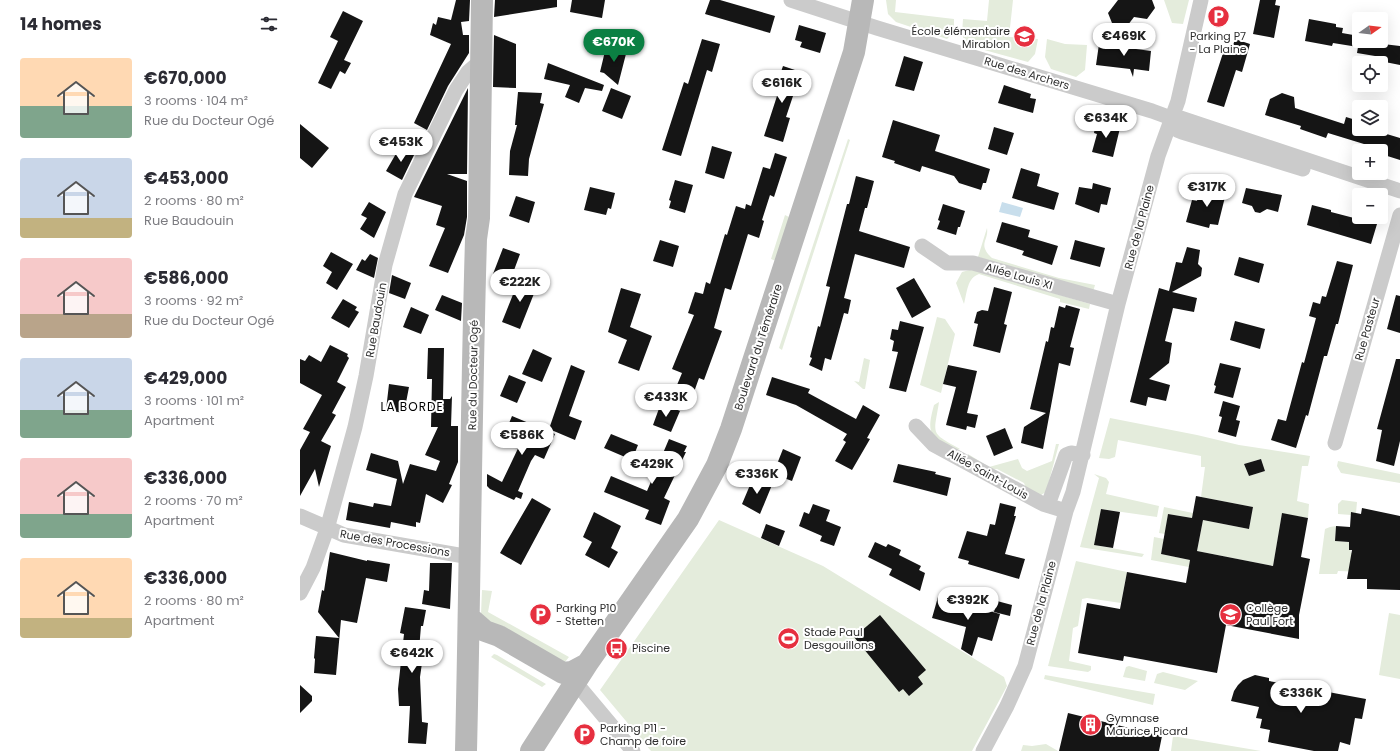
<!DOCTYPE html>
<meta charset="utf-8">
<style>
body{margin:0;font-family:Poppins,sans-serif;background:#f7f7f7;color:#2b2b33;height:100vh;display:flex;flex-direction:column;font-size:15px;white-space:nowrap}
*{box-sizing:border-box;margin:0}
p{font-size:13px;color:#7c7c81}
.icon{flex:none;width:22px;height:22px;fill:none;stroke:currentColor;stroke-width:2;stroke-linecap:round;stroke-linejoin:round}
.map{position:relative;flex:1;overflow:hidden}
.sheet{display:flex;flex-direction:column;background:#fff;width:300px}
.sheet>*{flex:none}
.needle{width:26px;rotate:76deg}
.tools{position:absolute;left:1052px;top:12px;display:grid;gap:8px}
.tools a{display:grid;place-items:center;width:36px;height:36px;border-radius:4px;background:#fff;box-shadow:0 4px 16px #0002;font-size:20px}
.price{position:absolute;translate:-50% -34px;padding:0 9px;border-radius:14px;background:#fff;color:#222;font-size:13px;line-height:26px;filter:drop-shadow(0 1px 2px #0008)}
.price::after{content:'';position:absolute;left:50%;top:24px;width:12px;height:9px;margin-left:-6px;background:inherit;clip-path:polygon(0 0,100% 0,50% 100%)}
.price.current{background:#0b8043;color:#fff}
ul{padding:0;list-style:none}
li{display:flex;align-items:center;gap:12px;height:100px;padding:0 20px}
li span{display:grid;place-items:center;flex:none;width:112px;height:80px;border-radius:4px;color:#555}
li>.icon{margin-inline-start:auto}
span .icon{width:48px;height:48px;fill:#fffc;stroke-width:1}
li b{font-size:17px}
h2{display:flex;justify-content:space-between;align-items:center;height:48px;padding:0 20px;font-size:17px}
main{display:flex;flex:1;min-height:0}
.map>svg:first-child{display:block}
.green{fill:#e4ecdc;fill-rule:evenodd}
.water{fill:#c8deec}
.building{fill:#151515}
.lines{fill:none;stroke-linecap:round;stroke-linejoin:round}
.minor{stroke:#cbcbcb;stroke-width:15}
.secondary{stroke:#b8b8b8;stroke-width:22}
.labels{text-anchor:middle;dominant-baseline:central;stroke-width:4;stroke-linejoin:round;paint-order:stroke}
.poi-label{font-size:11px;fill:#2e2e2e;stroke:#fff;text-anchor:start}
.street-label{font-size:11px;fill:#2e2e2e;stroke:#fff}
.neighbourhood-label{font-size:12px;letter-spacing:1px;fill:#000;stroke:#fff}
</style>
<main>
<section class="sheet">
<h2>14 homes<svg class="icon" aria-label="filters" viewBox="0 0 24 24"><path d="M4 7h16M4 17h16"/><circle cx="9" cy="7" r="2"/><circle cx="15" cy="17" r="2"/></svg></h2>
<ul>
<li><span style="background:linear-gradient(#ffd9b3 60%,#7fa58c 0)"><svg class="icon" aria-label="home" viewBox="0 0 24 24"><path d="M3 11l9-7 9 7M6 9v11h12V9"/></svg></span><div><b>€670,000</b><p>3 rooms · 104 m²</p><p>Rue du Docteur Ogé</p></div></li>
<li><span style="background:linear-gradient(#c9d6e8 75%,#c2b280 0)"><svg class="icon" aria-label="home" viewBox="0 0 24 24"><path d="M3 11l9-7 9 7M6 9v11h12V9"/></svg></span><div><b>€453,000</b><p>2 rooms · 80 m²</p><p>Rue Baudouin</p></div></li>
<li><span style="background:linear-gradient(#f6c9c9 70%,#b9a48a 0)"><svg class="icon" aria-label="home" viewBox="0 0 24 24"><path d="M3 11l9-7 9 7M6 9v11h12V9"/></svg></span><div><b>€586,000</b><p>3 rooms · 92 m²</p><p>Rue du Docteur Ogé</p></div></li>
<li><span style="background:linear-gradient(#c9d6e8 65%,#7fa58c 0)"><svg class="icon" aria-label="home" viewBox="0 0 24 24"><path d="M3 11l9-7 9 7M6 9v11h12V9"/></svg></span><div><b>€429,000</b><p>3 rooms · 101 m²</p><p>Apartment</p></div></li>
<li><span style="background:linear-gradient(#f6c9c9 70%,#7fa58c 0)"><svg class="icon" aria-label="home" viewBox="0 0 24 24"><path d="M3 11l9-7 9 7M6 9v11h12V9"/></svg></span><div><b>€336,000</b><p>2 rooms · 70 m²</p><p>Apartment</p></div></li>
<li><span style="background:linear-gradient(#ffd9b3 75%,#c2b280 0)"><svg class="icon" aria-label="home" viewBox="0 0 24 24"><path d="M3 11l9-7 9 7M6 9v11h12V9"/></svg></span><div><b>€336,000</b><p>2 rooms · 80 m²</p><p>Apartment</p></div></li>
</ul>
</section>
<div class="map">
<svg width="1100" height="751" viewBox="0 0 1100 751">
<rect width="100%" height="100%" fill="#fff"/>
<!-- green -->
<path class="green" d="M586 0H596L595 12 654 19V32L647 39 596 22 588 14Z
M689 0H713L709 37 738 39 735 54 728 62 666 45 662 34 663 19 687 21Z
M864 0H889L883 24 872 23Z
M747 39 765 44 787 45 785 70 776 77 751 69 745 57Z
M548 139 550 140 482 350 479 348Z
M485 215 489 217 476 261 471 259Z
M687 228C689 241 677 244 692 258L759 278 795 285 793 292 678 257Z
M673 269 790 304 789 309 760 302V299L679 274C667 278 667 293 664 304L656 283 662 272Z
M637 317 645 319 655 334 641 393 620 385Z
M564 358 570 360 565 389H563L554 381 559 382Z
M639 402C634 435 629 432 660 449L654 451C630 435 626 435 634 405Z
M810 418 897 435 939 445 1010 456 1008 466H1002L997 501 1009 504 1008 518 982 514 973 566 897 551 903 520 949 529 953 507 901 497 905 467H901V456L818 440 815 457 809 459 799 458ZM961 459 965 471 949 476 944 464Z
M756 444H759L746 492 741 495 727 491 724 483 697 469 690 470 669 459 668 454 689 467 718 459 722 468 727 471 752 461Z
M1038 461 1100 474V483L1041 473 1037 466Z
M794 474 806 478 809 482 806 494 859 506 857 517 801 509 795 545 844 554 842 557 780 547 799 478Z
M1042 500 1057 502 1056 513 1051 512V515L1038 514V504Z
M864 507 893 513 892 518 868 514 865 534 859 533Z
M419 520 523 566 704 677 707 686 672 751H351L300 690Z
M1036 526 1035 541 1049 542 1051 553 1070 556 1067 572 1038 571 1037 574H1019L1025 529 1030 527Z
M854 537 864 539 861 554 890 560 889 567 851 560Z
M776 561 827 572 821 603 787 598 782 599 778 626 773 628 769 661 791 666V670L788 672 748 666Z
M182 590 192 591 188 612 269 657 265 662 187 620 181 614Z
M1089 613 1100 615V679L1079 675Z
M194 654 197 655 246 684 242 687 191 657Z
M829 666 847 671 845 681 823 677 826 667Z
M863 672 898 681 885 690 854 683 857 674Z
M745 675 855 694 853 705 744 679Z
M873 736 961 751H871Z
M746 744 758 751H721L723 745 732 746Z"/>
<!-- water -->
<path class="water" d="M702 202 723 208 720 217 699 212Z"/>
<!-- building -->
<path class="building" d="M156 0H170L169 21 161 22 163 35H169V53L148 86 127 130 114 123 151 44 130 35 133 23 136 25 138 17 151 20Z
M195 0H257V7L194 17Z
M272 0H305L302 18 270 12Z
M410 0H420L475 16 470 33 405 14Z
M818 0H852L855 8 847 19 834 17 818 38 808 13Z
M960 0H976L975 5 980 6 974 38 953 34Z
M43 11 63 21 44 60 51 63 45 74 40 71 31 89 18 83 38 41 30 37Z
M1009 19 1036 24V27L1043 28 1042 33 1059 36V41H1081V39L1084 40 1083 44 1100 46V65L1080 61 1081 57 1057 53 1058 47 1033 43 1032 46 1005 41Z
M499 25 526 33 520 53 500 47 502 42 495 40Z
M194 35 216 44V88L193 87Z
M402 39 420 44 412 72 407 70 381 156 362 150 384 82 388 84Z
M935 39 950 44 942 72 936 70 924 107 907 102 924 50 931 52Z
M819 43 837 45 836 49 851 51 849 71 834 69 833 77 830 69 796 65 799 44 821 47Z
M312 46 327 50 318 85 304 73 300 72 306 47Z
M604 56 623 62 614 91 595 86Z
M248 63 304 85 302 91 285 88 279 103 265 97 270 85 244 79Z
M483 66 501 72 486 117 490 118 483 142 464 136 477 96 473 95Z
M704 85 731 94 730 98 736 99 733 113 698 103Z
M168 88 167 174H147L167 181V217L164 235 148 273 129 266 145 228 136 225 142 206 114 197Z
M311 88 331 96 322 119 302 111Z
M218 92 242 93 240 103 244 104 229 159 228 176 209 175 210 151 217 125H215Z
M982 93 994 97 995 108 1044 124 1046 117 1059 121V129H1070L1100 138V160L1081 154V151H1076L1077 148 1028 133 1026 138 1000 129 1001 126 965 115 970 99Z
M593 120 640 135 635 151 690 169 686 183H683L681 190 659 183 654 176 622 166 620 172 594 163 595 161 582 157Z
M796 121 820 128 813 157 792 152 797 134 794 133Z
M0 124 29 148 12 168 0 158Z
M694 127 714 133 707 155 688 149Z
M101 145 115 153 102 180 86 171Z
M412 146 432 152 424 179 405 173Z
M475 153 487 157 474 197 470 195 462 220 464 221 459 238 448 234 431 290 425 288 414 328 422 331 404 380 399 378 394 392 377 385 382 373 372 369 394 315 388 313 395 292 403 294 406 282 410 284 425 234 427 235 436 206 445 209 446 204 451 206 463 167 470 169Z
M721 168 740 174 737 186 759 193 754 210 712 198Z
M556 176 574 181 567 208H565L559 231 610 247 604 268 555 254 544 298 551 300 548 314 544 313 531 360 525 358 522 371 509 365 512 358 510 357 518 326 520 327 530 287 526 286 547 204H549Z
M375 180 393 185 385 213 369 208 371 201 369 200Z
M793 183 811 188 807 205 801 204 799 213 775 204 779 187 792 189Z
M290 187 315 193 311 209 308 208 306 215 284 210Z
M900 187 926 193 918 225 910 224 909 228 886 222 892 200 897 201Z
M946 188 982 195 978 212 967 209 960 213 955 212 952 206 942 203Z
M216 196 235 202 229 223 209 216Z
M69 202 86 212 74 238 60 229 67 218 61 215Z
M643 204 665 211 660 227H658L656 235 637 229 640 221 638 220Z
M1012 205 1031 210V212L1077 224 1071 244 1007 225Z
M702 222 730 230 728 237 758 246 752 265 722 255 724 251 696 242Z
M360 240 379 246 373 267 353 261Z
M775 240 805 248 800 267 770 259Z
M887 247 900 250 898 264 902 268 901 276 872 292 897 298 894 312 873 308 865 341 872 343 869 363 849 379 870 385 866 401 848 397 846 406 830 402 859 288 869 291 876 262 882 263Z
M203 248 220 254 210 281 193 274Z
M31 252 53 264 37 290 26 283 32 272 23 266Z
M70 254 78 258 74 278 56 270 62 259 65 261Z
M939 257 964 264 959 283 934 275Z
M1037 261 1053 265 1038 324H1036L1027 356H1024L1008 416 1006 415 996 448 971 440 978 419 986 421 1002 362 1004 363 1016 318 1009 316 1013 302 1020 304 1022 296 1026 297Z
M92 275 111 283 105 299 89 293Z
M220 277 235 283 232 290 235 291 220 329 202 322Z
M614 278 631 307 612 318 596 288Z
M694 287 712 292 704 324 707 325 700 353 673 346 678 324 674 323 677 312 682 310 688 311Z
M321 288 341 294 330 327 352 336 339 371 318 363 327 340 308 332Z
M142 295 162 303 161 321 135 310Z
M1096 295 1100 296V333L1087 329Z
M43 299 57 307 55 310 59 312 49 328 31 318Z
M766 305 780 309 770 347 774 348 770 366 759 363 743 449 721 443 724 427 746 413 730 409 746 341 748 342 751 327 754 328 759 306 765 308Z
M111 307 129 315 121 334 103 327Z
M600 321 624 327 606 392 589 388 598 352 592 351 594 341 590 339 592 329 598 330Z
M935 321 965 329 960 349 930 340Z
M30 345 48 354 47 356 49 358 37 382 46 387 32 413 36 415 21 441 31 446 19 487 15 469 0 496V450L10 432 3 429 22 395 0 383V359L5 361 9 355 21 362Z
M128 348H144L143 399H150L152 396 151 426H158V462L149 484 152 485 143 503 126 494 120 523 116 522V527L91 522 90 528 46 520 49 502 73 507 74 503 91 506 97 479 66 470 71 453 98 461 103 484 110 464 136 471 140 461 125 455 138 427H131L132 379H127Z
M233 349 252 358 242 382 222 374Z
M1096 359H1100V441L1094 466 1076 461 1082 430 1077 429Z
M920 363 941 368 933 398 914 393 916 386 914 385Z
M271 365 285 371 269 416 282 421 275 440 249 429Z
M648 365 677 371 667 413 678 415 675 428 667 426 666 430 646 425 656 387 643 384Z
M209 375 226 382 217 403 200 396Z
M472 377 510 389 508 393 556 419 563 405 580 415 567 438 570 439 552 470 535 461 546 442 543 440 547 434 496 405 466 395Z
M89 384 109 387 104 413 86 410Z
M923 401 940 406 936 420 940 421 936 437 918 432 922 417 919 416Z
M361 403 380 411 371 432 353 425Z
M212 416 255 434 244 459 235 455 231 461 218 491 223 493 221 499 216 497 214 500 190 489 187 486V474L202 482 222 440 205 433Z
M705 428 713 448 694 456 686 436Z
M311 434 338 445 332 460 304 448Z
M369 439 387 446 384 452H386L364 498 370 501 361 525 345 519 349 510 304 492 311 476 347 491Z
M483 449 501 457 492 481 473 474Z
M961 459 965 471 949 476 944 464Z
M598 464 636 472 635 474 651 478 647 496 593 482Z
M453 478 472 485 460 514 442 504Z
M896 496 953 507 949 529 903 520 897 551 973 566 982 513 1008 518 1001 557 1010 559 999 615V639L926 625 917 673 824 656 823 661 778 653 787 603 820 609 827 572 886 583 890 560 861 554 868 514 892 518Z
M232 498 251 509 221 565 200 553Z
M700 503 716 507 714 516H716L705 554 725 559 719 579 668 564 669 561 658 558 667 531 687 536 690 524 695 525Z
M513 504 530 510 526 521 541 527 534 546 520 541 522 536 499 526 504 512 509 514Z
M1062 508 1100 516V590L1067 589V579H1047L1052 550H1049V542L1035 541 1036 526 1050 527 1051 512 1061 514Z
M801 509 820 512 813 548 794 545Z
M294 512 321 526 311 548 318 552 309 568 285 555 292 542 283 537Z
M466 524 485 531 479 546 461 538Z
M575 542 586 547 588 544 601 550 599 555 621 566 619 570 625 573 620 591 589 575 592 569 568 557Z
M30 552 67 561V560L90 564 87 582 66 578 57 623 41 620 36 675 14 673 15 659 14 658 16 636 39 638 18 612 22 590 24 591Z
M130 563H152L150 609 122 604 124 590 129 591Z
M638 597 700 614 692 641 678 637 672 656 661 649 666 627 632 618Z
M697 601 712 605 710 616 694 612Z
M105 607 126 610 123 626H121L118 662 122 663 120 677 122 722 128 723 126 744 108 743 110 706H99L98 689 104 634 100 633Z
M580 615 626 670 618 677 623 684 609 696 603 689 599 692 554 637Z
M955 675 969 678V681L1066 699 1062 719 1055 718 1050 745 1040 742 1038 751H1014L968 742 970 730 960 728 962 719 956 718 959 707 931 701 934 691 938 685 943 680Z
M0 685 12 696V701L0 713Z
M768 713 862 736 859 751H759Z"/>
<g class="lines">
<!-- minor -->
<path class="minor" d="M491 0 577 28 852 111 871 118H881L1100 191
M871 118 877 130 882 132 1003 169
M622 246 647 263H673L818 304
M616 426 634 445 743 504 766 511
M1035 443 1100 215
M748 505 766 455 771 453 783 455
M0 516 44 535 170 557
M0 593 13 568 27 529 55 427 66 376 85 265 105 194 156 90 168 72 182 60
M268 677 276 683 333 751
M683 751 707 706 725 666 766 511 773 492 818 304 858 156 878 101 901 0"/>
<!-- secondary -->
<path class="secondary" d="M169 617 185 631 199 636 263 673 272 672 287 664
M166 751C170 580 171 410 176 239L179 218 182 0
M231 751 287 664 388 519 417 465 431 429 554 52 563 0"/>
</g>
<!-- icons -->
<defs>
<symbol id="parking-disc" viewBox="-11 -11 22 22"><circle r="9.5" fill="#e62f3f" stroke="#fff"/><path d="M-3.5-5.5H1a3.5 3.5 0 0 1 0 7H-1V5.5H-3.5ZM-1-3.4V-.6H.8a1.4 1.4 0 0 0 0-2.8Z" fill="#fff"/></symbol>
<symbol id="school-disc" viewBox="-11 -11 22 22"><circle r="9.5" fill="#e62f3f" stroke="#fff"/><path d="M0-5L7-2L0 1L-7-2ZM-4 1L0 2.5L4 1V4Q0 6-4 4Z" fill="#fff"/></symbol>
<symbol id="stadium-disc" viewBox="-11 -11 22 22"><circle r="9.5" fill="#e62f3f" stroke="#fff"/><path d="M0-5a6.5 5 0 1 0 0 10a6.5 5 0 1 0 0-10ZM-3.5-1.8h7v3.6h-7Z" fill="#fff"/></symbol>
<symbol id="bus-disc" viewBox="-11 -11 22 22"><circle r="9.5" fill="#e62f3f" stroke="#fff"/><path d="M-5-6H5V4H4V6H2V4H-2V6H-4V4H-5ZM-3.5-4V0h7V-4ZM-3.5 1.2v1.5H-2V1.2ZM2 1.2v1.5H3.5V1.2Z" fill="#fff"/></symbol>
<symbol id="building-disc" viewBox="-11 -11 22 22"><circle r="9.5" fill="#e62f3f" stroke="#fff"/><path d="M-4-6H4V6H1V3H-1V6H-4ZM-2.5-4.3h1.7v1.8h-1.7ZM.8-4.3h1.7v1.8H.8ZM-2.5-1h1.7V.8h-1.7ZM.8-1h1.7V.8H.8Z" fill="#fff"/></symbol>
</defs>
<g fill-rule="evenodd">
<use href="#parking-disc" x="906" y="4" width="25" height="25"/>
<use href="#school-disc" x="712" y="24" width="25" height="25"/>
<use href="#parking-disc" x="228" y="602" width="25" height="25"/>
<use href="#school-disc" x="918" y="602" width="25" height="25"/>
<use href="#stadium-disc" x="476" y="626" width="25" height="25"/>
<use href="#bus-disc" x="304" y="636" width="25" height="25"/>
<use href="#building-disc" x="778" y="712" width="25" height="25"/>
<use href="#parking-disc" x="272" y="722" width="25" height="25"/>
</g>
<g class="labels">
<!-- poi labels -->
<g class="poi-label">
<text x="710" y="31" text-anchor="end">École élémentaire<tspan x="710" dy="13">Mirablon</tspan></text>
<text x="918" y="36" text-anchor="middle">Parking P7<tspan x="918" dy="13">- La Plaine</tspan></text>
<text x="256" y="608">Parking P10<tspan x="256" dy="13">- Stetten</tspan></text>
<text x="946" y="608">Collège<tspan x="946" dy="13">Paul Fort</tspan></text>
<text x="504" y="632">Stade Paul<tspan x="504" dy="13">Desgouillons</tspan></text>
<text x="332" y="648">Piscine</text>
<text x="806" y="718">Gymnase<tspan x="806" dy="13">Maurice Picard</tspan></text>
<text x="300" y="728">Parking P11 -<tspan x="300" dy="13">Champ de foire</tspan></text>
</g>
<!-- street labels -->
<g class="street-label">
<text transform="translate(727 73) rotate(17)">Rue des Archers</text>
<text transform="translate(839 227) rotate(-75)">Rue de la Plaine</text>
<text transform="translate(719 276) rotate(16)">Allée Louis XI</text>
<text transform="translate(76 320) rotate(-80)">Rue Baudouin</text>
<text transform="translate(1067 329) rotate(-74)">Rue Pasteur</text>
<text transform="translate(458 347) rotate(-72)">Boulevard du Téméraire</text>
<text transform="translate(173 375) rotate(-89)">Rue du Docteur Ogé</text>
<text transform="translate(688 474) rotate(29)">Allée Saint-Louis</text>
<text transform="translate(95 543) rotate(10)">Rue des Processions</text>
<text transform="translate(741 603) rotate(-75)">Rue de la Plaine</text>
</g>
<!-- neighbourhood labels -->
<g class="neighbourhood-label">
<text x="112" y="406">LA BORDE</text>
</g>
</g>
</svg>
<div class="tools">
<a><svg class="needle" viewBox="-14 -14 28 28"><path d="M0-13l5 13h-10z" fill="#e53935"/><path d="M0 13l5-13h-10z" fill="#7c7c81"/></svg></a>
<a><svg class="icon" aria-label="locate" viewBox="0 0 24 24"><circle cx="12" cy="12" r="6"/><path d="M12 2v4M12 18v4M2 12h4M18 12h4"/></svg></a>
<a><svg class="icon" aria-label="layers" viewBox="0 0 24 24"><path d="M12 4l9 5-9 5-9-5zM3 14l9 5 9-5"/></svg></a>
<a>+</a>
<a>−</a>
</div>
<b class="price" style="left:824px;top:57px">€469K</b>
<b class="price current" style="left:314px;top:63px">€670K</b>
<b class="price" style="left:482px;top:104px">€616K</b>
<b class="price" style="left:806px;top:139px">€634K</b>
<b class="price" style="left:101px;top:163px">€453K</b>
<b class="price" style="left:907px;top:208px">€317K</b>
<b class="price" style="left:220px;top:303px">€222K</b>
<b class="price" style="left:366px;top:418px">€433K</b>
<b class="price" style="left:222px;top:456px">€586K</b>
<b class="price" style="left:352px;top:485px">€429K</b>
<b class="price" style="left:457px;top:495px">€336K</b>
<b class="price" style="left:668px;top:621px">€392K</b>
<b class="price" style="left:112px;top:674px">€642K</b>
<b class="price" style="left:1001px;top:714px">€336K</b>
</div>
</main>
